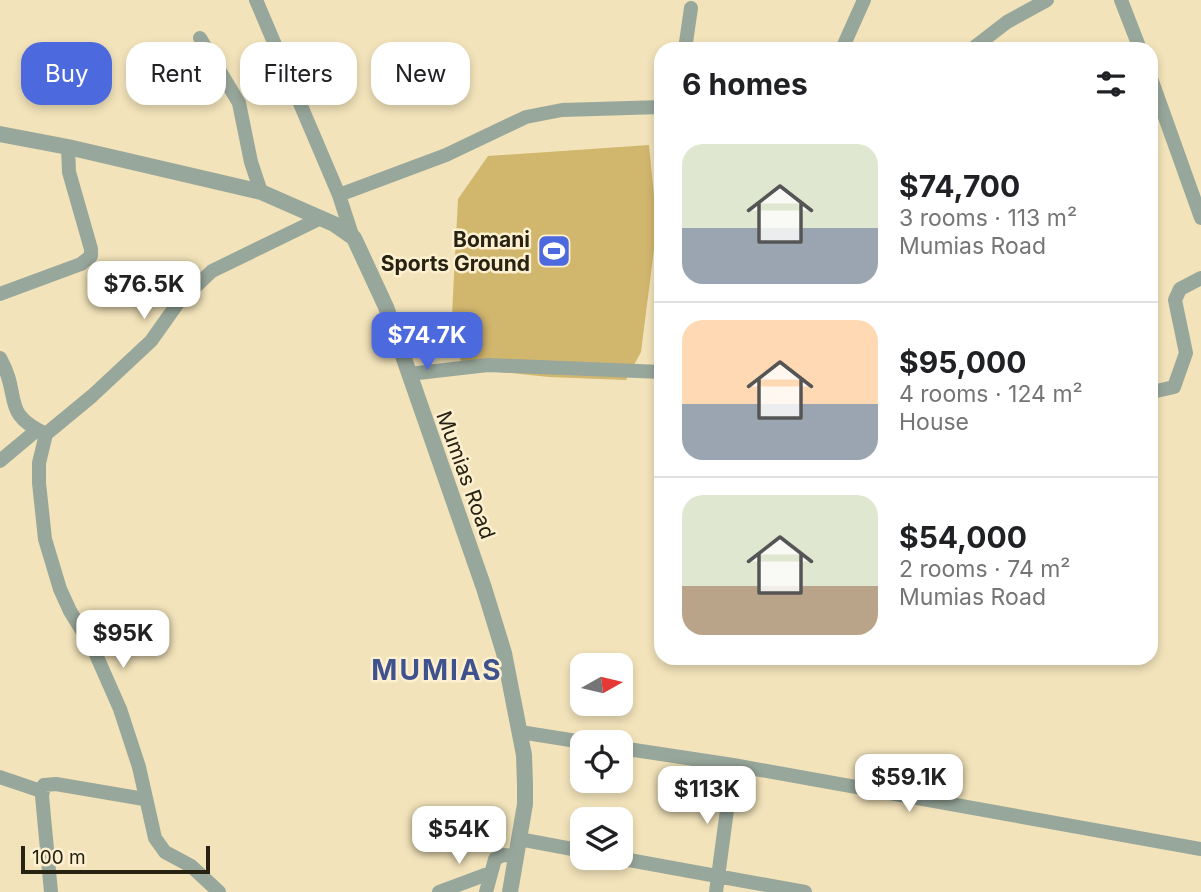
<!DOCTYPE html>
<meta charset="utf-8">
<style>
body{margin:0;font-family:Inter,sans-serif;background:#f2f2f2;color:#202124;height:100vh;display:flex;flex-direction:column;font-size:26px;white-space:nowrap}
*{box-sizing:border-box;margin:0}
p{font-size:23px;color:#757577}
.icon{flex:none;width:38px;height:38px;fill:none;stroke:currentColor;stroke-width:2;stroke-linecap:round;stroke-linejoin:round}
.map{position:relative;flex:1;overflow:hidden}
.drawer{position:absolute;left:654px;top:42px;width:504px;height:623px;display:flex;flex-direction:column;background:#fff;border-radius:21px;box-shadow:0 4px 10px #0003}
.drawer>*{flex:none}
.banner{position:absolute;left:21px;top:42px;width:528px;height:63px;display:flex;gap:14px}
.needle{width:46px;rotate:82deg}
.buttons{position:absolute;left:570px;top:653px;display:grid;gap:14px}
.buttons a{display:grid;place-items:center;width:63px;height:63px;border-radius:14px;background:#fff;box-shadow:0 4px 10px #0003;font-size:35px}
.scale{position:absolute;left:21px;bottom:18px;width:189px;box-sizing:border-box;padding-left:7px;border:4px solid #282212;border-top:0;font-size:19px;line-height:24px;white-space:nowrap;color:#282212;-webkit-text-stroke:5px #fcf0d0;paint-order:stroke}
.price{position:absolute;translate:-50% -60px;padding:0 16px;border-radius:14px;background:#fff;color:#222;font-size:23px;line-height:46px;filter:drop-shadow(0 2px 4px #0008)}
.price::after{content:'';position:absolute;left:50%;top:42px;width:21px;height:16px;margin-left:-10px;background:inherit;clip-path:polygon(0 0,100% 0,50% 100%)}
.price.on{background:#4d69de;color:#fff}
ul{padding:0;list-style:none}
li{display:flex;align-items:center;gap:21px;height:175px;padding:0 28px}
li+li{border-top:2px solid #e0e0e0}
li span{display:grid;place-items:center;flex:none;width:196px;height:140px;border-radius:21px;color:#555}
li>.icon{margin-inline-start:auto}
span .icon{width:84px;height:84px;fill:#fffc;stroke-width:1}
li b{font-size:30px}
h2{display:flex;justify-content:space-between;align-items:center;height:84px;padding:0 28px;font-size:30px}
.tag{padding:0 24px;border-radius:21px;background:#fff;box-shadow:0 4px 10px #0003;font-size:24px;line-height:63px}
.tag.on{background:#4d69de;color:#fff}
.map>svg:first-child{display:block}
.green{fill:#d1b66e}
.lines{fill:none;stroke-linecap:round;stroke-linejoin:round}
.minor{stroke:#98a79b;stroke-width:14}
.tertiary{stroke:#98a79b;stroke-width:16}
.labels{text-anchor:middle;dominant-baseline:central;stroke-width:5;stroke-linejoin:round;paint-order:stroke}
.poi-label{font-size:21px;font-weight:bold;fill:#282212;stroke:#fcf0d0;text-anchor:end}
.street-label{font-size:21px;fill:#282212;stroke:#fcf0d0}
.district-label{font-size:28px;font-weight:bold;letter-spacing:2px;fill:#40528d;stroke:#fcf0d0}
</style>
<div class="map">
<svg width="1201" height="892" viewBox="0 0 1201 892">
<rect width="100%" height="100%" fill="#f2e3ba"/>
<!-- green -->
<path class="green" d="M649 145 657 226 641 352 626 380 549 377 462 368 452 315 458 199 488 156Z"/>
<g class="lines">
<!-- minor -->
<path class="minor" d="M256 0 339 195 352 235
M1121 0 1140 49
M200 38 239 103 251 162 261 192
M685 49 691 8
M842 49 864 0
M972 49 1007 22 1047 0
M1152 81 1201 218
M339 195 446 155 526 117 562 110 662 107
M0 294 81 264 91 256V249L69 172 68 147
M0 358C22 397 0 413 46 434L92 396 151 341 178 303 212 271 321 218
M409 374 488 365 662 372
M1152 392 1174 387 1186 353 1175 300 1180 289 1201 278
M46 434 39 463V483L45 539 60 589 70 611 94 650 120 709 139 767 155 838 165 852 191 866 219 892
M0 461 37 430
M520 732 583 742
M621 748 733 765 1201 849
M0 777 41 791
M519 839 583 851
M618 858 805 892
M51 892 42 796 44 785 56 784 144 799
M439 892 490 873
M486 892 495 859 503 855 517 856
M716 892 733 765"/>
<!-- tertiary -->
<path class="tertiary" d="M0 134 68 147 261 192 334 224 354 238 386 307 484 588 504 653 524 755 525 784V804L510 892"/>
</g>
<!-- icons -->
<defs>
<symbol id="stadium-square" viewBox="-11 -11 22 22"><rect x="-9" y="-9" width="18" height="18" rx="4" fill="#4d69de" stroke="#fcf0d0"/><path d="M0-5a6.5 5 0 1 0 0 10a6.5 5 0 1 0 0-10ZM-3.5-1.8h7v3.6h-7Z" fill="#fff"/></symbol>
</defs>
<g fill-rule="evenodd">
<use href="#stadium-square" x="535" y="232" width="38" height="38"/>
</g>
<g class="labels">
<!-- poi labels -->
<g class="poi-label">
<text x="530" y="239">Bomani<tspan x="530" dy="24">Sports Ground</tspan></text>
</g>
<!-- street labels -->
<g class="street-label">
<text transform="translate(466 475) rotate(70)">Mumias Road</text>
</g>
<!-- district labels -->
<g class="district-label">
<text x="437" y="670">MUMIAS</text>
</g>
</g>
</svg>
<div class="buttons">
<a><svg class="needle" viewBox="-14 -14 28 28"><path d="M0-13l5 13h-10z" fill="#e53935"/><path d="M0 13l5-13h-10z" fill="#757577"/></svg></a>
<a><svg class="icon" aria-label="locate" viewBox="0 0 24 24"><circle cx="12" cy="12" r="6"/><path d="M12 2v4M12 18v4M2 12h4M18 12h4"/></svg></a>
<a><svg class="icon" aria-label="layers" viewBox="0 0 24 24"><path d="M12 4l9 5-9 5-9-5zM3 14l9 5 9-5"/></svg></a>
</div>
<div class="scale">100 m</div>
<b class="price" style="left:144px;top:321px">$76.5K</b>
<b class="price on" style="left:427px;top:372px">$74.7K</b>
<b class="price" style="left:123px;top:670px">$95K</b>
<b class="price" style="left:909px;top:814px">$59.1K</b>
<b class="price" style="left:707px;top:826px">$113K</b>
<b class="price" style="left:459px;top:866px">$54K</b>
<div class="banner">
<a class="tag on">Buy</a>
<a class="tag">Rent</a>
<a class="tag">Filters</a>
<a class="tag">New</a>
</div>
<section class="drawer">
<h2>6 homes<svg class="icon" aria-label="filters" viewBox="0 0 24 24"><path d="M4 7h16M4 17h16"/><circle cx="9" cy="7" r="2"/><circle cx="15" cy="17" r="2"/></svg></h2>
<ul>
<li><span style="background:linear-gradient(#dfe7d0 60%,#9aa5b1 0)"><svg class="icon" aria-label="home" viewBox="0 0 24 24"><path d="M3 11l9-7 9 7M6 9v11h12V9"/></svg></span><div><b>$74,700</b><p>3 rooms · 113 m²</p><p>Mumias Road</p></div></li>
<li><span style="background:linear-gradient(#ffd9b3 60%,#9aa5b1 0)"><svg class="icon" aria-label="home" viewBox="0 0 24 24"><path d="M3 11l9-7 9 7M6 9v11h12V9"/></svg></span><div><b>$95,000</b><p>4 rooms · 124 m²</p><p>House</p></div></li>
<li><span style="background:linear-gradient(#dfe7d0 65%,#b9a48a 0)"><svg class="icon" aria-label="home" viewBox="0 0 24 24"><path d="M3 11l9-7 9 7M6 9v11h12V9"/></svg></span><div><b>$54,000</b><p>2 rooms · 74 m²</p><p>Mumias Road</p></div></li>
</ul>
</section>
</div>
